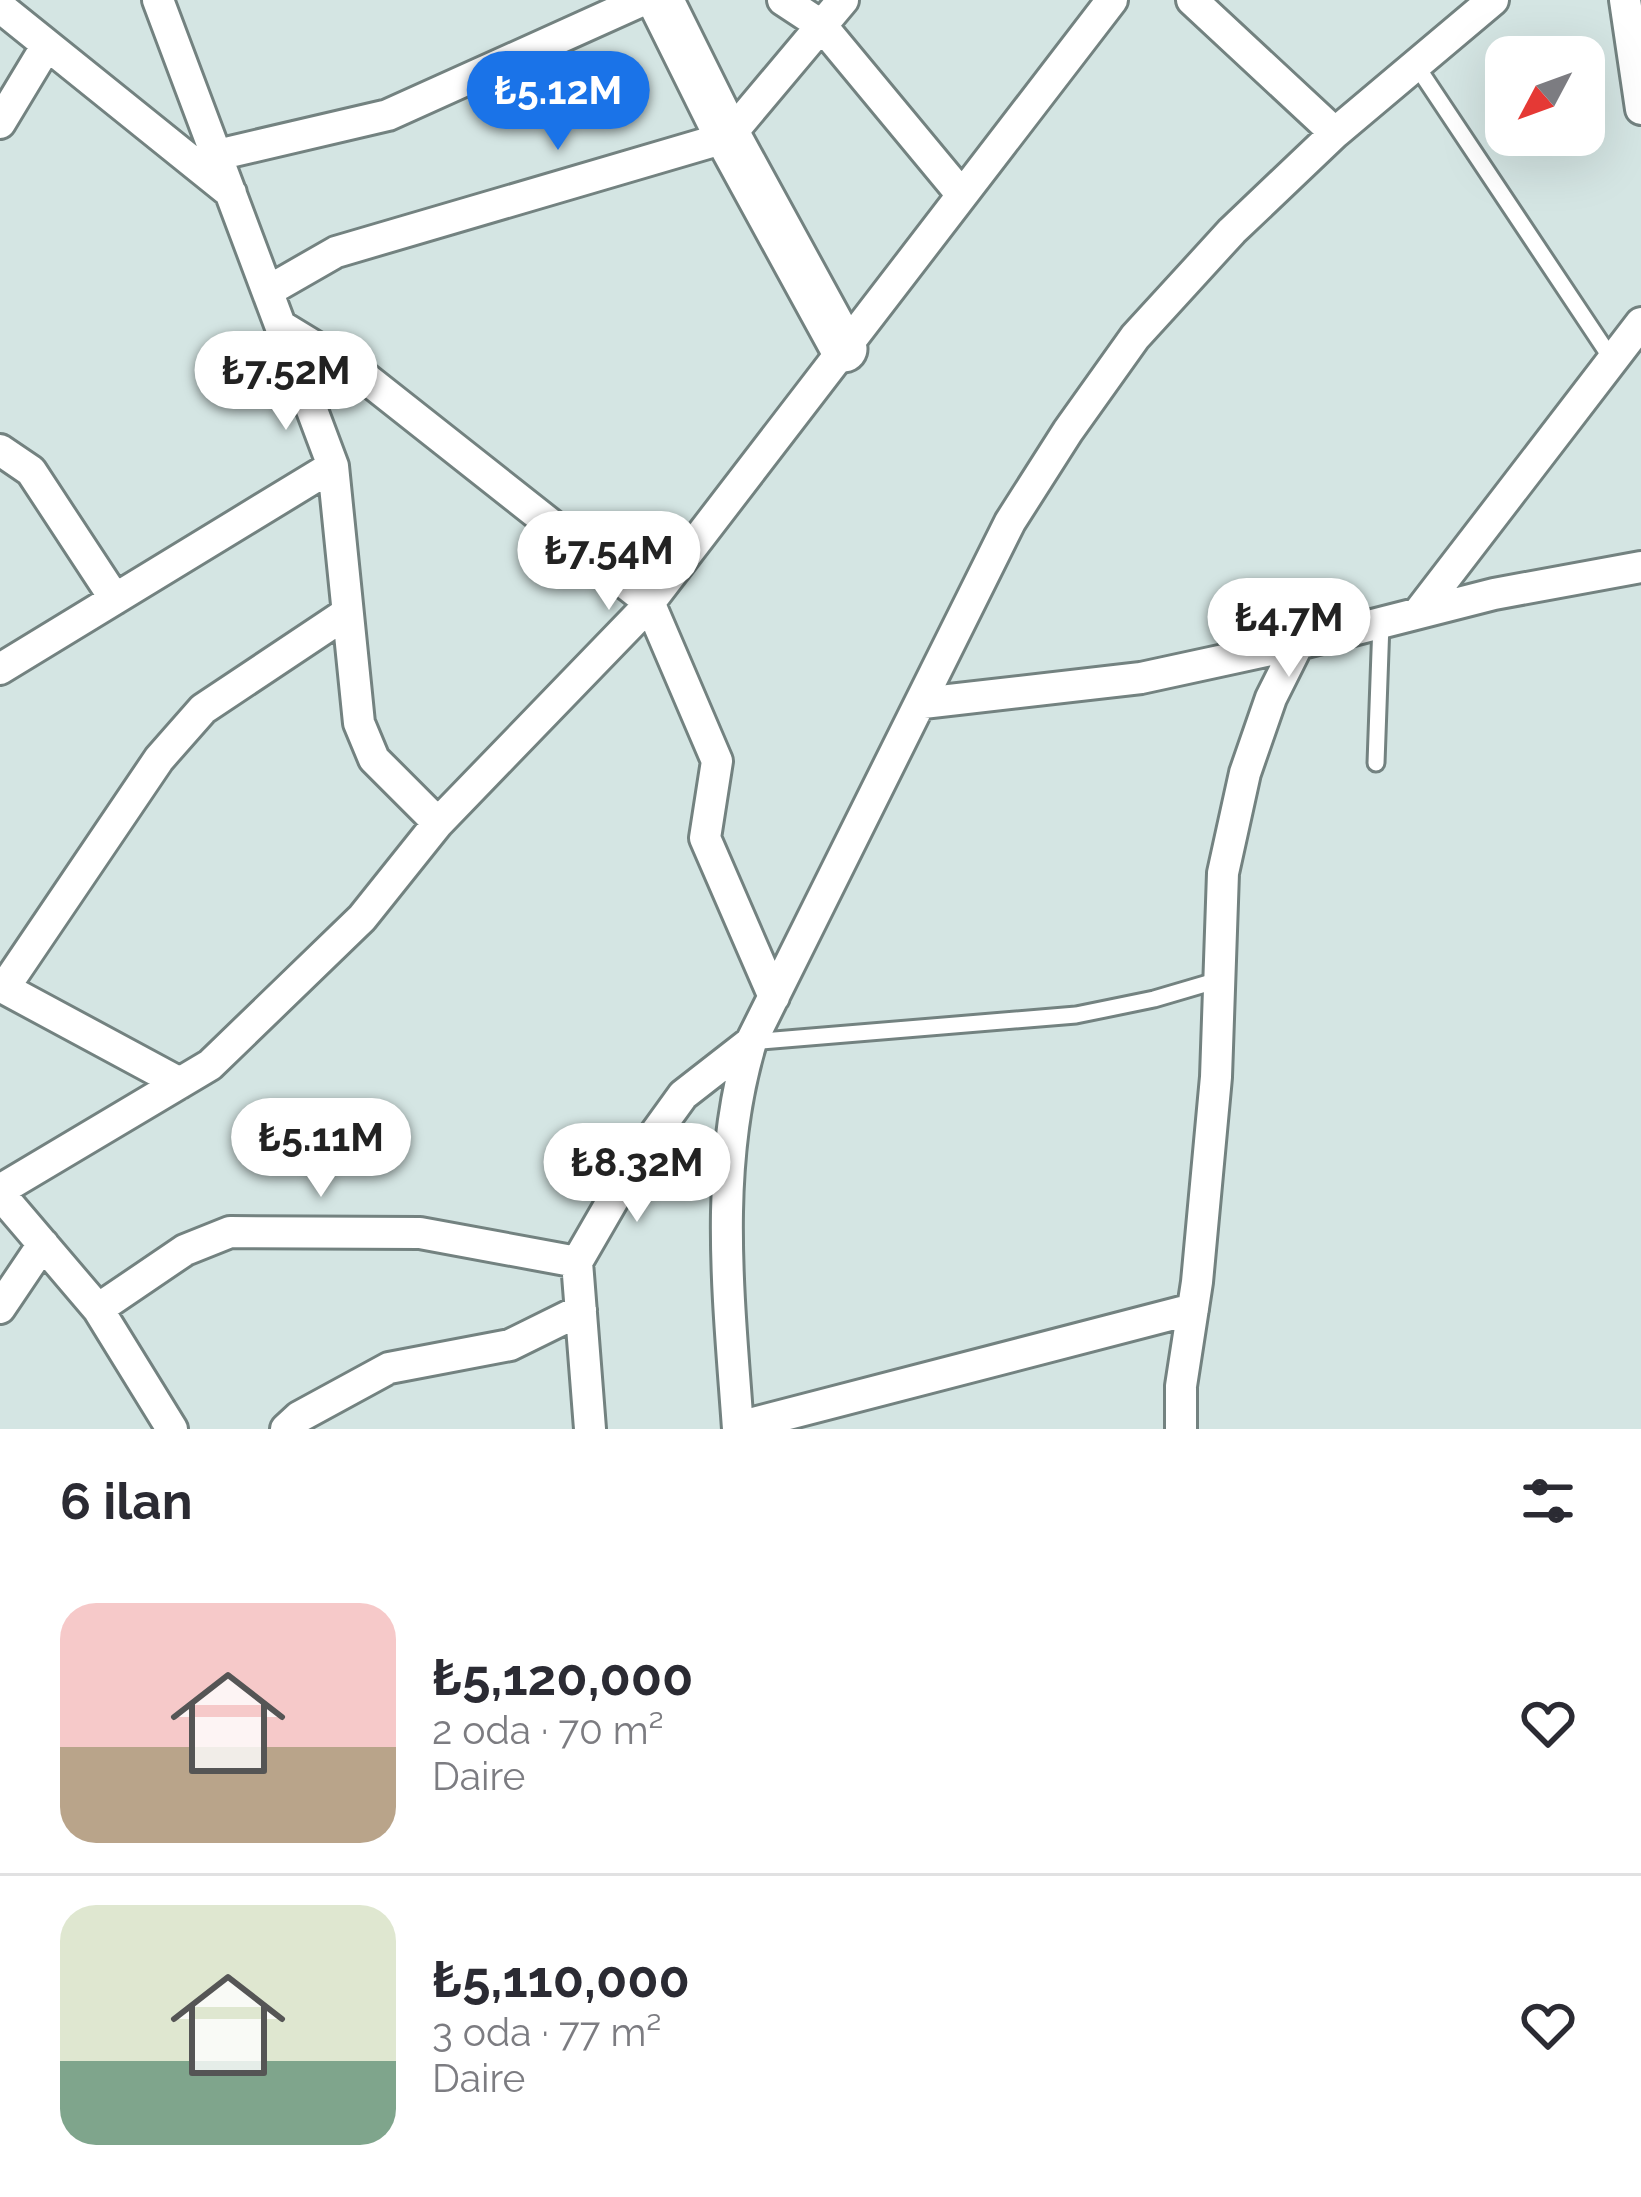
<!DOCTYPE html>
<html lang="tr">
<meta charset="utf-8">
<style>
body{margin:0;font-family:Raleway,sans-serif;background:#f2f2f3;color:#2b2b33;height:100vh;display:flex;flex-direction:column;font-size:45px;white-space:nowrap}
*{box-sizing:border-box;margin:0}
p{font-size:39px;color:#7c7c81}
.icon{flex:none;width:66px;height:66px;fill:none;stroke:currentColor;stroke-width:2;stroke-linecap:round;stroke-linejoin:round}
.map{position:relative;height:1429px;overflow:hidden}
.sheet{display:flex;flex-direction:column;background:#fff;flex:1}
.sheet>*{flex:none}
.needle{width:78px;rotate:229deg}
.fabs{position:absolute;left:1485px;top:36px;display:grid;gap:24px}
.fabs a{display:grid;place-items:center;width:120px;height:120px;border-radius:24px;background:#fff;box-shadow:0 12px 48px #0002;font-size:60px}
.price{position:absolute;translate:-50% -102px;padding:0 27px;border-radius:42px;background:#fff;color:#222;font-size:39px;line-height:78px;filter:drop-shadow(0 3px 6px #0008)}
.price::after{content:'';position:absolute;left:50%;top:72px;width:36px;height:27px;margin-left:-18px;background:inherit;clip-path:polygon(0 0,100% 0,50% 100%)}
.price.active{background:#1a73e8;color:#fff}
ul{padding:0;list-style:none}
li{display:flex;align-items:center;gap:36px;height:300px;padding:0 60px}
li+li{border-top:3px solid #e1e1e2}
li span{display:grid;place-items:center;flex:none;width:336px;height:240px;border-radius:36px;color:#555}
li>.icon{margin-inline-start:auto}
span .icon{width:144px;height:144px;fill:#fffc;stroke-width:1}
li b{font-size:51px}
h2{display:flex;justify-content:space-between;align-items:center;height:144px;padding:0 60px;font-size:51px}
.map>svg:first-child{display:block}
.lines{fill:none;stroke-linecap:round;stroke-linejoin:round}
.lane-casing{stroke:#738280;stroke-width:21}
.street-casing{stroke:#738280;stroke-width:36}
.secondary-casing{stroke:#738280;stroke-width:51}
.lane{stroke:#fff;stroke-width:15}
.street{stroke:#fff;stroke-width:30}
.secondary{stroke:#fff;stroke-width:45}
</style>
<div class="map">
<svg width="1641" height="1429" viewBox="0 0 1641 1429">
<rect width="100%" height="100%" fill="#d4e5e3"/>
<g class="lines">
<defs>
<path id="lane" d="M1416 65 1613 361
M1376 763 1381 623
M751 1042 1076 1015 1154 999 1222 979"/>
<path id="street" d="M158 0 333 466 359 723 374 759 438 823
M783 0 821 25 962 195
M1192 0 1335 133
M1625 0 1641 109
M0 7 231 193
M0 123 47 45
M217 155 388 115 643 0
M268 291 336 252 728 137 843 0
M281 326 363 376 649 602 717 761 705 838 774 997
M0 450 31 471 115 599
M1419 612 1641 323
M0 669 333 466
M923 703 1141 678 1298 644 1494 594 1641 567
M0 986 180 1083
M4 988 159 759 203 709 347 613
M0 1190 210 1065 362 918 438 823 642 612 1112 0
M0 1194 98 1309 172 1429
M0 1308 43 1244
M98 1309 185 1250 230 1232 420 1233 577 1262
M738 1427 1193 1309
M286 1429 299 1417 389 1368 510 1345 581 1310
M590 1429 577 1262 636 1160 683 1095 751 1042
M738 1429C729 1300 713 1168 751 1042L1010 522 1068 431 1135 337 1232 231 1335 133 1493 0
M1181 1429V1386L1197 1282 1216 1077 1223 873 1245 773 1271 698 1298 644"/>
<path id="secondary" d="M660 0 728 137 844 349"/>
</defs>
<!-- lane casing -->
<use href="#lane" class="lane-casing"/>
<!-- street casing -->
<use href="#street" class="street-casing"/>
<!-- secondary casing -->
<use href="#secondary" class="secondary-casing"/>
<!-- lane -->
<use href="#lane" class="lane"/>
<!-- street -->
<use href="#street" class="street"/>
<!-- secondary -->
<use href="#secondary" class="secondary"/>
</g>
</svg>
<div class="fabs">
<a><svg class="needle" viewBox="-14 -14 28 28"><path d="M0-13l5 13h-10z" fill="#e53935"/><path d="M0 13l5-13h-10z" fill="#7c7c81"/></svg></a>
</div>
<b class="price active" style="left:558px;top:153px">₺5.12M</b>
<b class="price" style="left:286px;top:433px">₺7.52M</b>
<b class="price" style="left:609px;top:613px">₺7.54M</b>
<b class="price" style="left:1289px;top:680px">₺4.7M</b>
<b class="price" style="left:321px;top:1200px">₺5.11M</b>
<b class="price" style="left:637px;top:1225px">₺8.32M</b>
</div>
<section class="sheet">
<h2>6 ilan<svg class="icon" aria-label="filters" viewBox="0 0 24 24"><path d="M4 7h16M4 17h16"/><circle cx="9" cy="7" r="2"/><circle cx="15" cy="17" r="2"/></svg></h2>
<ul>
<li><span style="background:linear-gradient(#f6c9c9 60%,#b9a48a 0)"><svg class="icon" aria-label="home" viewBox="0 0 24 24"><path d="M3 11l9-7 9 7M6 9v11h12V9"/></svg></span><div><b>₺5,120,000</b><p>2 oda · 70 m²</p><p>Daire</p></div><svg class="icon" aria-label="heart" viewBox="0 0 24 24"><path d="M12 20l-8-8c-3-5 5-10 8-4 3-6 11-1 8 4z"/></svg></li>
<li><span style="background:linear-gradient(#dfe7d0 65%,#7fa58c 0)"><svg class="icon" aria-label="home" viewBox="0 0 24 24"><path d="M3 11l9-7 9 7M6 9v11h12V9"/></svg></span><div><b>₺5,110,000</b><p>3 oda · 77 m²</p><p>Daire</p></div><svg class="icon" aria-label="heart" viewBox="0 0 24 24"><path d="M12 20l-8-8c-3-5 5-10 8-4 3-6 11-1 8 4z"/></svg></li>
</ul>
</section>
